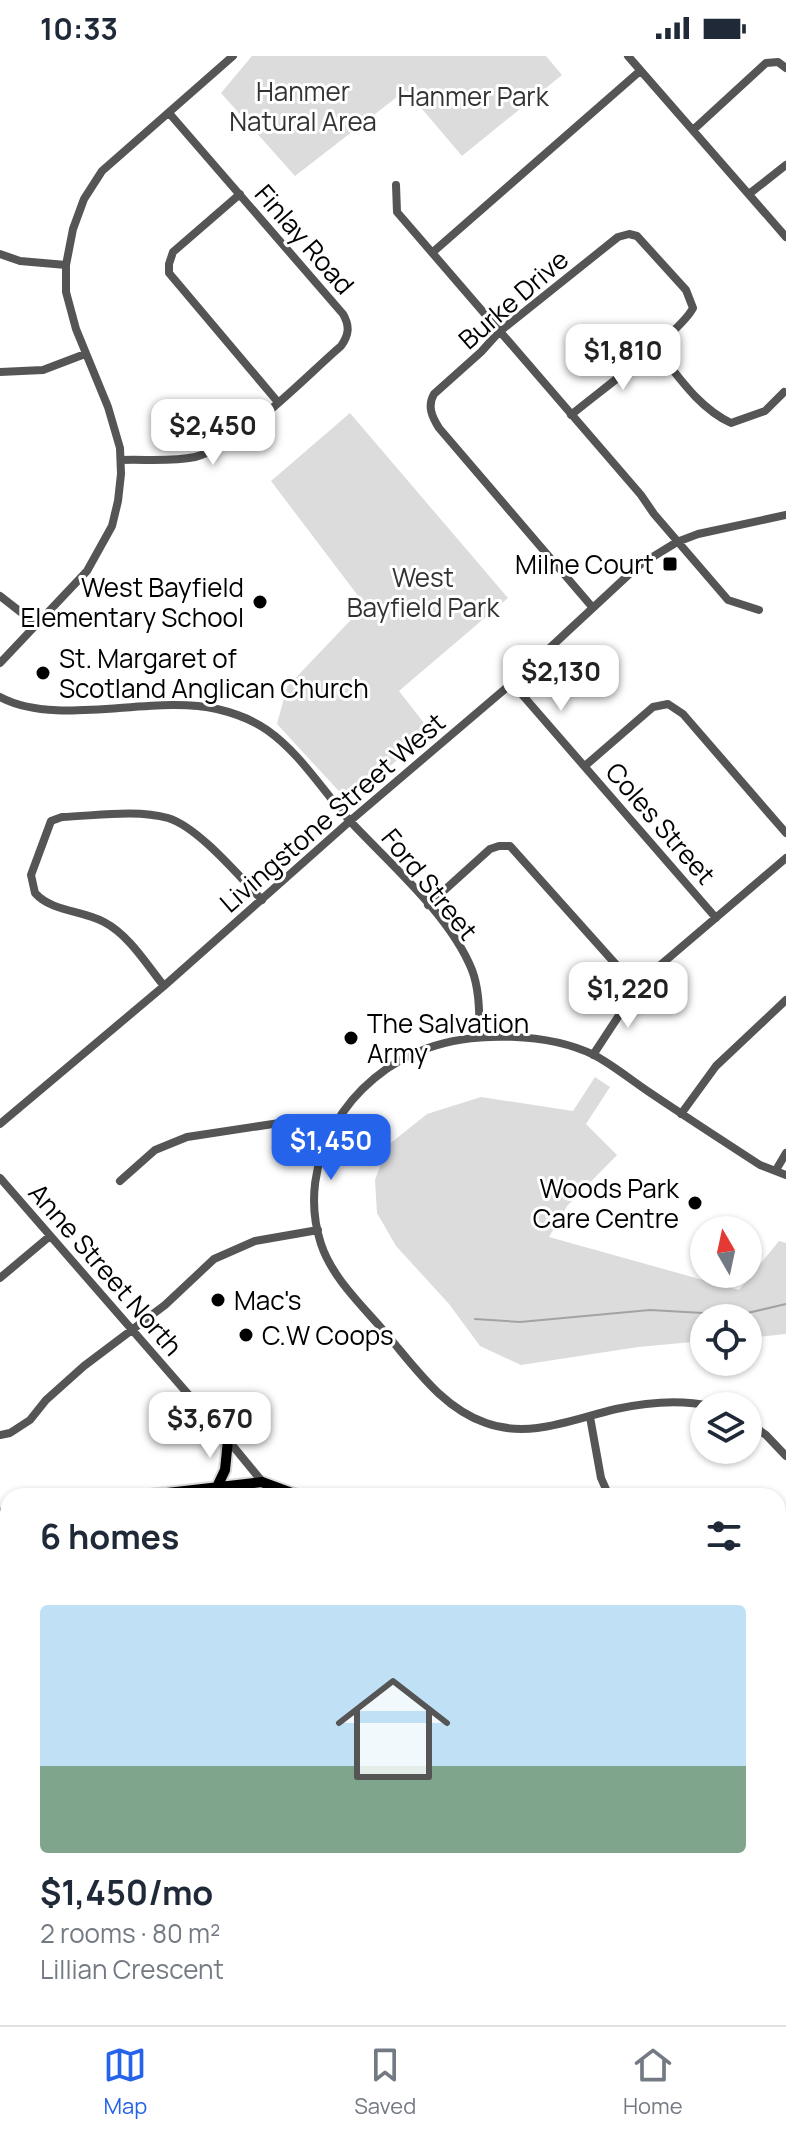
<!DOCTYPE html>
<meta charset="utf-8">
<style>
body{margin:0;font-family:Manrope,sans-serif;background:#f6f6f7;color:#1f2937;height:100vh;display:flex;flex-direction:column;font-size:30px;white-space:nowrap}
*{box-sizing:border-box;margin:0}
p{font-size:26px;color:#747a83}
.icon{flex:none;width:44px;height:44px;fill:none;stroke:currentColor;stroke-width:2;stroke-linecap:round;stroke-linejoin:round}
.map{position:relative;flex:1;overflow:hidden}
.drawer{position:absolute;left:0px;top:1432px;width:786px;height:538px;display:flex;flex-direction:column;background:#fff;border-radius:24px 24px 0 0;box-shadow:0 2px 6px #0004}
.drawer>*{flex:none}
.needle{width:52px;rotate:351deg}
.buttons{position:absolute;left:690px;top:1160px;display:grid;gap:16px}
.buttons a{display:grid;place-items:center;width:72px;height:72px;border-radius:50%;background:#fff;box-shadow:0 2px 6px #0004;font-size:40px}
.price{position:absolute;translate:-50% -68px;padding:0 18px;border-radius:16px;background:#fff;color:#222;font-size:26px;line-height:52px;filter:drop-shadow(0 2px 4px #0008)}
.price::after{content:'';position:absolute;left:50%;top:48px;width:24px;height:18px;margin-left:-12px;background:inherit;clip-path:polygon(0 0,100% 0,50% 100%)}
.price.active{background:#2563eb;color:#fff}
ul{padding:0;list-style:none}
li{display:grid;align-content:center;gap:16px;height:424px;padding:0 40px}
li span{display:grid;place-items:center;height:248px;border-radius:8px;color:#555}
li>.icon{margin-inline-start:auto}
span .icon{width:144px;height:144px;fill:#fffc;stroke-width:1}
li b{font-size:34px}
h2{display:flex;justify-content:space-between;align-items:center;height:96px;padding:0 40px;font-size:34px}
.status{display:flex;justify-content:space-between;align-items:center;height:56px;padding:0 40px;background:#fff;direction:ltr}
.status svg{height:22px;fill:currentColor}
.dock{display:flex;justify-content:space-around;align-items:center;height:112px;border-top:2px solid #e0e1e3;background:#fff;font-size:22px;color:#747a83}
.dock a{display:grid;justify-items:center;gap:4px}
.dock .active{color:#2563eb}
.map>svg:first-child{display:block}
.green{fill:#dcdcdc}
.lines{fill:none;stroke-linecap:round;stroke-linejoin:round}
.stream{stroke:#a3a3a3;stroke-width:2}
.major-casing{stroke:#dbdbdb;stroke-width:14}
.minor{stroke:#555;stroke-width:8}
.major{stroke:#000;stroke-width:10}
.poi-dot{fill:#000;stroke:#fff;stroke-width:3}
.labels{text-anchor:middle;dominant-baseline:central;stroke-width:6;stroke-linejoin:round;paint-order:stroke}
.park-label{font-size:26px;fill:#333;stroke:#fff}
.street-label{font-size:26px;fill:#000;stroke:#fff}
.poi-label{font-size:26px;fill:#000;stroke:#fff;text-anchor:start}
</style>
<div class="status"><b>10:33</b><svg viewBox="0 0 49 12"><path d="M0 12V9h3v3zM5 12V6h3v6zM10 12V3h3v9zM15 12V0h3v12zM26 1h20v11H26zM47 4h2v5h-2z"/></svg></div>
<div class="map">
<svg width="786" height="1969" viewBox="0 0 786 1969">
<rect width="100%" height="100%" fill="#fff"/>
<!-- green -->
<path class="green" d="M252 0H546L562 19 462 100 406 34 295 120 221 37Z
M350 357 508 542 399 635 431 676 348 745 277 668 287 631 365 549 271 425Z
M595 1021 610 1031 586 1068 617 1099 567 1150 549 1181 739 1234 779 1185 786 1187V1278L748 1282V1262H704V1285L638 1291 521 1309 480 1290 449 1248 396 1190 377 1157 375 1124 387 1090 427 1058 481 1041 573 1055Z
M8 1463V1700L0 1691V1464Z
M81 1962H223L215 1969H86Z"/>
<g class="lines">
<!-- stream -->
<path class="stream" d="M475 1263 520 1266 650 1254 739 1259 786 1248"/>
<defs>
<path id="major" d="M217 1431 225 1414 228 1384
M141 1440 262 1426 300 1440
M0 1457 8 1456
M778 1501 786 1494
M778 1572 786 1574"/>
</defs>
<!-- major casing -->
<use href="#major" class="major-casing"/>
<!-- minor -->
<path class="minor" d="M628 0 786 181
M693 74 766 7 778 6 786 12
M396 129 397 156 641 439 654 458 728 544 759 554
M240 138 173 196 169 208V217L277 345
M749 138 786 109
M433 196 640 15
M0 198 20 205 66 209
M654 290C677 318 697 351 731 367L765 355 784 336
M0 316 43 314 85 298
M571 359C596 338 681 276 693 252L686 234 637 180 629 178 618 181 499 276 481 296 434 338C427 350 432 361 439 372L593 552
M121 404C145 403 171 406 195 401 240 390 304 322 341 290 349 279 350 270 343 258L169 57
M0 540 36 568
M0 607 87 515 112 470 118 445 121 418 120 392 108 351 76 273 66 236V209L73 173 84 143 102 115 233 0
M512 627 716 862
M0 641C58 672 152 638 217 653 234 657 253 664 267 674 300 697 323 735 349 764 389 807 450 859 472 914 480 935 479 959 480 981
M586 709 653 651 668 648 683 658 786 777
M428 849 490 793 499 790H510L637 932
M164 930C147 909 129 879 104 866 82 854 52 856 35 837L31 819 51 765 62 761C95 760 136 753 168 762 198 771 239 820 262 844
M593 999 637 932 651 917 786 802
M681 1058 716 1010 786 944
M0 1068 164 930 350 765 512 627 638 510 677 486 698 478 786 459
M776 1114 786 1097
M0 1122 228 1384 274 1440
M120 1125 155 1094 187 1081 286 1066 305 1068 330 1076
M0 1222 50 1180
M711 1350C679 1343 648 1346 616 1353 573 1363 530 1383 486 1367 443 1352 417 1314 388 1280 365 1252 333 1224 321 1188 294 1105 349 1019 428 992 475 975 549 977 594 999 613 1009 631 1024 649 1036 686 1061 723 1085 760 1109L786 1119
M590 1361 601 1422 609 1440
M748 1366 766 1379 786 1400
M0 1379 10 1377 30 1364 46 1344 84 1310 165 1249 214 1203 255 1185 318 1174
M0 1785 8 1795
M778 1853 786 1861
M0 1939 8 1931
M0 1945 8 1956
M12 1962 17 1969
M438 1962 444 1969
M575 1962 581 1969
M728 1962 734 1969
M240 1969 248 1962"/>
<!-- major -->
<use href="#major" class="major"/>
</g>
<!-- markers -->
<g class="poi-dot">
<rect x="662" y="500" width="16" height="16" rx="4"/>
<circle cx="260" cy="546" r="8"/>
<circle cx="43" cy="617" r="8"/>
<circle cx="351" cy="982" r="8"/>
<circle cx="695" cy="1147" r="8"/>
<circle cx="218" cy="1244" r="8"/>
<circle cx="246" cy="1279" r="8"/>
</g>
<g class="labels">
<!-- park labels -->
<g class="park-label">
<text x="303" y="35">Hanmer<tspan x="303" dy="30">Natural Area</tspan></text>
<text x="473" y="40">Hanmer Park</text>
<text x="423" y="521">West<tspan x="423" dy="30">Bayfield Park</tspan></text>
</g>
<!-- street labels -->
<g class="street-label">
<text transform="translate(305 183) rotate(49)">Finlay Road</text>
<text transform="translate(513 243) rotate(-41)">Burke Drive</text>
<text transform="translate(332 756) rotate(-41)">Livingstone Street West</text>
<text transform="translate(661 767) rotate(49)">Coles Street</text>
<text transform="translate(430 828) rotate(51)">Ford Street</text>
<text transform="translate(106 1213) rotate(49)">Anne Street North</text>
</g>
<!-- poi labels -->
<g class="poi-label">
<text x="654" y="508" text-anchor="end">Milne Court</text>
<text x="244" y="531" text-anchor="end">West Bayfield<tspan x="244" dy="30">Elementary School</tspan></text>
<text x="59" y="602">St. Margaret of<tspan x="59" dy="30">Scotland Anglican Church</tspan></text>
<text x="367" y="967">The Salvation<tspan x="367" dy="30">Army</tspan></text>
<text x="679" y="1132" text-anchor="end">Woods Park<tspan x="679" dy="30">Care Centre</tspan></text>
<text x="234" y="1244">Mac's</text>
<text x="262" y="1279">C.W Coops</text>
</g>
</g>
</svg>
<div class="buttons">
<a><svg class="needle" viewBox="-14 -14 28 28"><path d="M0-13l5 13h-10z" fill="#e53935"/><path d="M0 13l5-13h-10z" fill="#747a83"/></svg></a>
<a><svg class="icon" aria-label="locate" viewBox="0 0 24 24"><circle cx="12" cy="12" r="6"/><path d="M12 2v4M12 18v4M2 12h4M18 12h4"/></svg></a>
<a><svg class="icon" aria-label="layers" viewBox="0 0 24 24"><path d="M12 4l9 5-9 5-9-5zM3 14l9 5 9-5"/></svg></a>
</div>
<b class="price" style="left:623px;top:336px">$1,810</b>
<b class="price" style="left:213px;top:411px">$2,450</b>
<b class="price" style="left:561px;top:657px">$2,130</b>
<b class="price" style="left:628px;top:974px">$1,220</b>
<b class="price active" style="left:331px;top:1126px">$1,450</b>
<b class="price" style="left:210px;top:1404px">$3,670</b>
<section class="drawer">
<h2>6 homes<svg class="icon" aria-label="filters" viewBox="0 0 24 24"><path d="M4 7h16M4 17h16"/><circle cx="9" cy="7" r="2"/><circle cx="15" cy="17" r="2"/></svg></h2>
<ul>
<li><span style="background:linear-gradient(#bfe0f5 65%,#7fa58c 0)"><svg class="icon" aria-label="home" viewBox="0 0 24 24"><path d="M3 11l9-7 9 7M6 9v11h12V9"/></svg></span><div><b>$1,450/mo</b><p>2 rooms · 80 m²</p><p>Lillian Crescent</p></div></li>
</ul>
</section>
</div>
<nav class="dock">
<a class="active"><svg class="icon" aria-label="map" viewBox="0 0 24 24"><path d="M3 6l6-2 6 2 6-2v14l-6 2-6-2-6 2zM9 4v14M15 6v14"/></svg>Map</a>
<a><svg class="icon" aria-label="saved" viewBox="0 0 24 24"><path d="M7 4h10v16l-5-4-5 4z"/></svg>Saved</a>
<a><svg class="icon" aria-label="home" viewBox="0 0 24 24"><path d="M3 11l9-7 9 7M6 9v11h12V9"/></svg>Home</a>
</nav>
